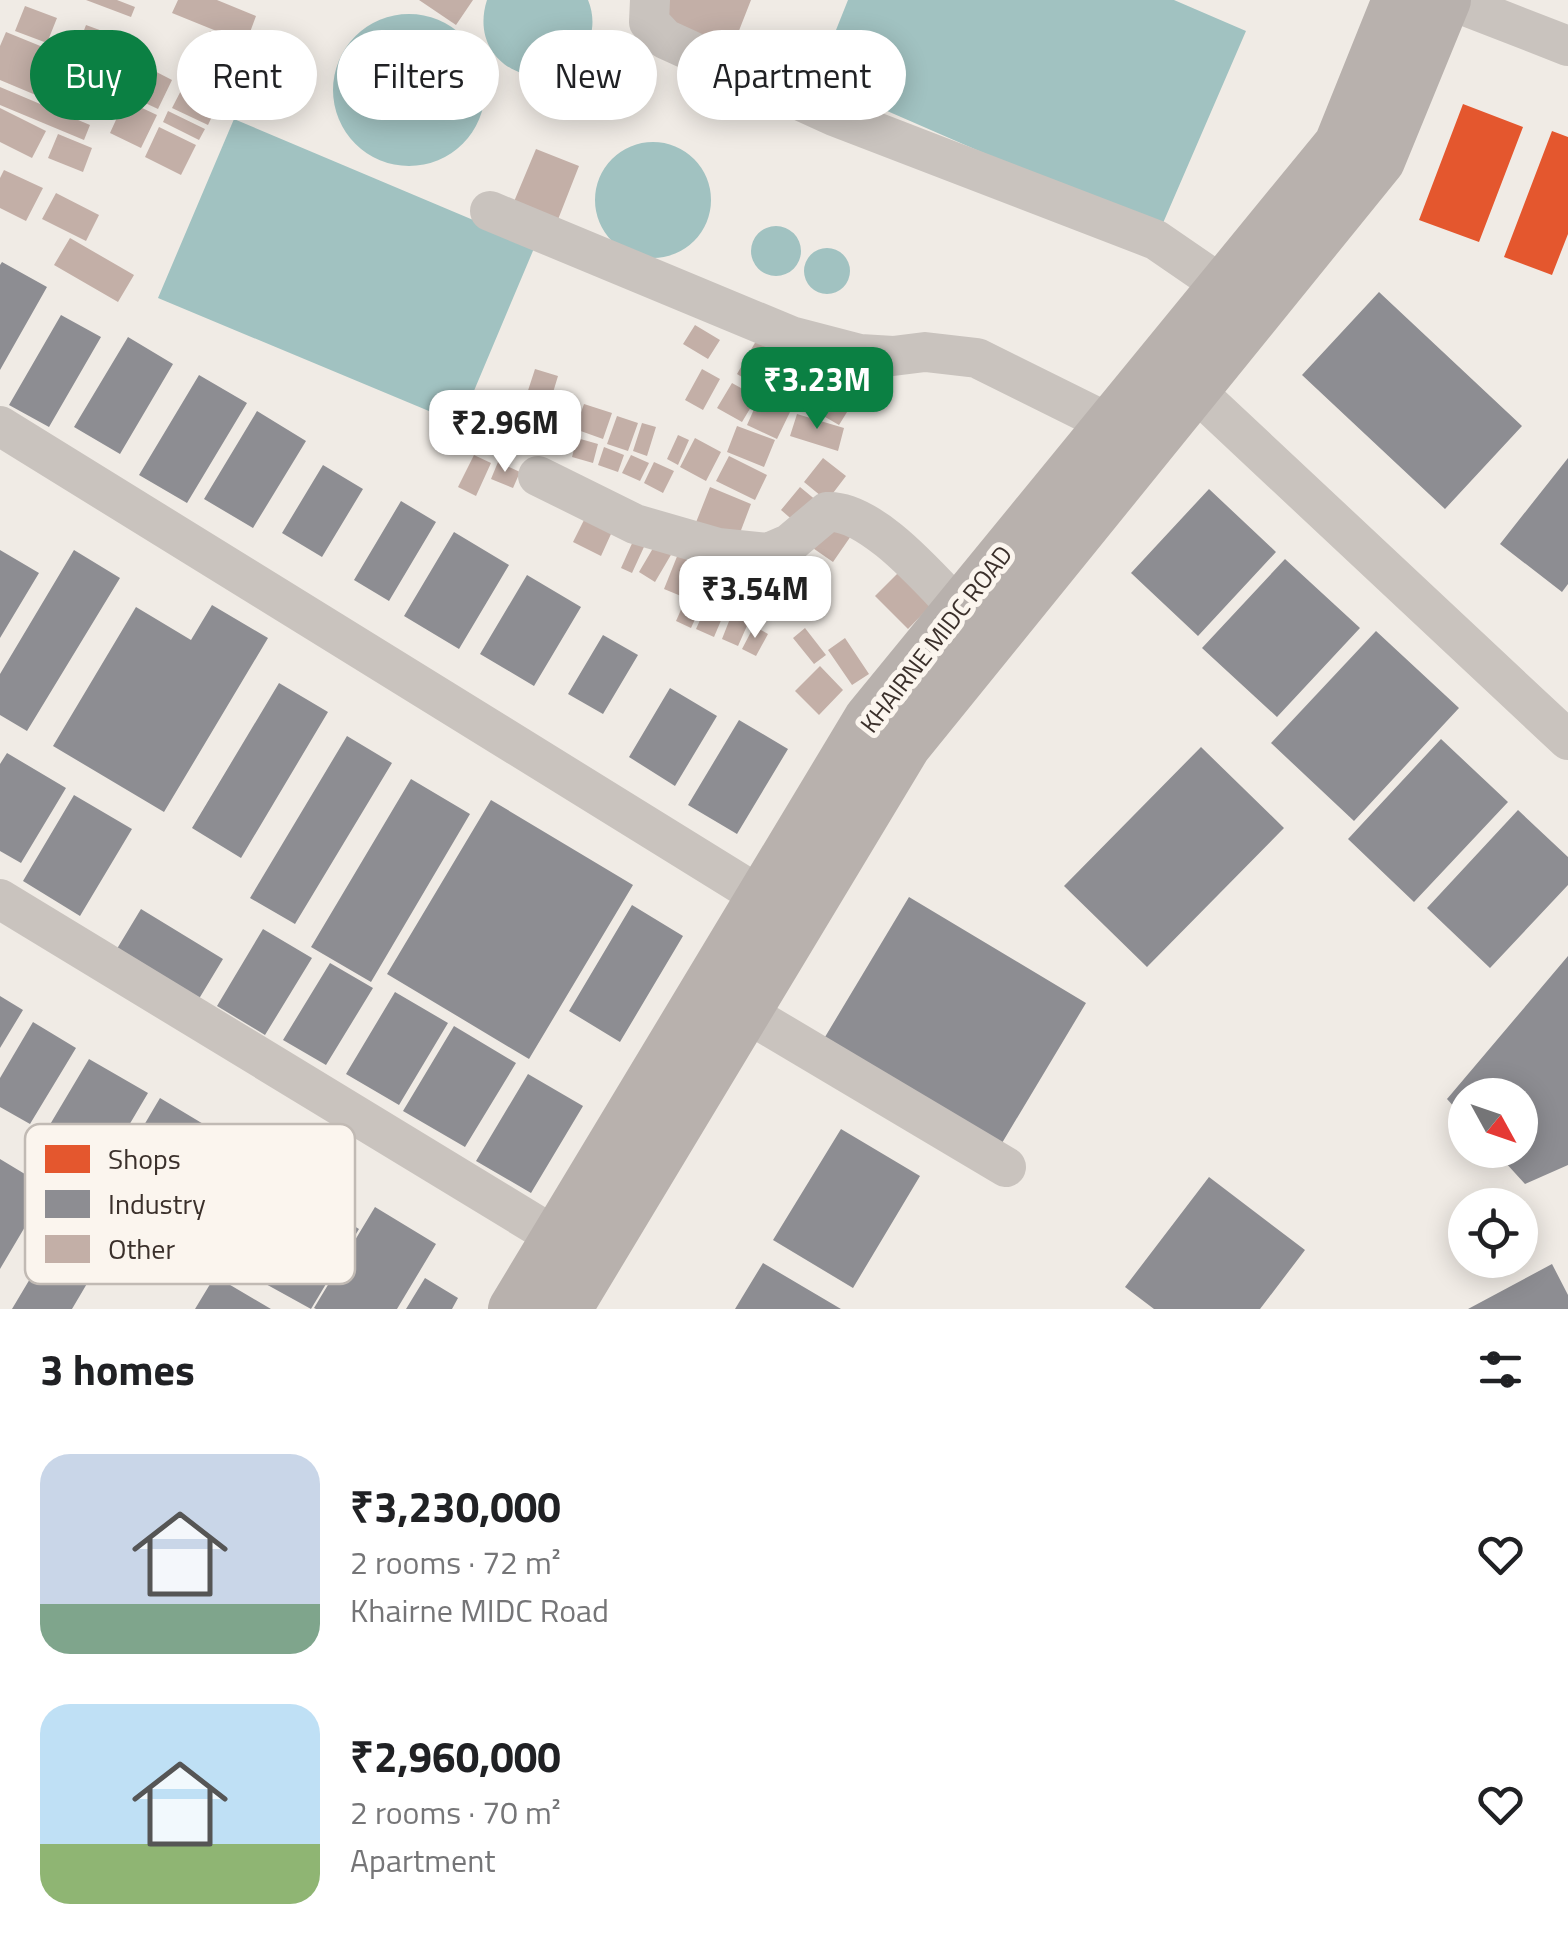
<!DOCTYPE html>
<meta charset="utf-8">
<style>
body{margin:0;font-family:"Titillium Web",sans-serif;background:#f2f2f2;color:#202124;height:100vh;display:flex;flex-direction:column;font-size:38px;white-space:nowrap}
*{box-sizing:border-box;margin:0}
p{font-size:32px;color:#757577}
.icon{flex:none;width:55px;height:55px;fill:none;stroke:currentColor;stroke-width:2;stroke-linecap:round;stroke-linejoin:round}
.map{position:relative;height:1309px;overflow:hidden}
.panel{display:flex;flex-direction:column;background:#fff;flex:1}
.panel>*{flex:none}
.banner{position:absolute;left:30px;top:30px;width:1000px;height:90px;display:flex;gap:20px}
.needle{width:65px;rotate:130deg}
.fabs{position:absolute;left:1448px;top:1078px;display:grid;gap:20px}
.fabs a{display:grid;place-items:center;width:90px;height:90px;border-radius:50%;background:#fff;box-shadow:0 5px 25px #0003;font-size:50px}
.price{position:absolute;translate:-50% -85px;padding:0 22px;border-radius:20px;background:#fff;color:#222;font-size:32px;line-height:65px;filter:drop-shadow(0 2px 5px #0008)}
.price::after{content:'';position:absolute;left:50%;top:60px;width:30px;height:22px;margin-left:-15px;background:inherit;clip-path:polygon(0 0,100% 0,50% 100%)}
.price.on{background:#0b8043;color:#fff}
ul{padding:0;list-style:none}
li{display:flex;align-items:center;gap:30px;height:250px;padding:0 40px}
li span{display:grid;place-items:center;flex:none;width:280px;height:200px;border-radius:30px;color:#555}
li>.icon{margin-inline-start:auto}
span .icon{width:120px;height:120px;fill:#fffc;stroke-width:1}
li b{font-size:42px}
h2{display:flex;justify-content:space-between;align-items:center;height:120px;padding:0 40px;font-size:42px}
.pill{padding:0 35px;border-radius:45px;background:#fff;box-shadow:0 5px 25px #0003;font-size:35px;line-height:90px}
.pill.on{background:#0b8043;color:#fff}
.map>svg:first-child{display:block}
.water{fill:#a1c2c1}
.shops{fill:#e4572e}
.industry{fill:#8d8d92}
.building{fill:#c3afa7}
.lines{fill:none;stroke-linecap:round;stroke-linejoin:round}
.minor{stroke:#c9c3be;stroke-width:40}
.major{stroke:#b8b1ad;stroke-width:50}
.labels{text-anchor:middle;dominant-baseline:central;stroke-width:10;stroke-linejoin:round;paint-order:stroke}
.street-label{font-size:25px;fill:#3b302b;stroke:#fbf5ee}
.key{fill:#fbf5ee;stroke:#c1bab4;stroke-width:2.5}
.key-label{font-size:28px;fill:#3b302b}
</style>
<div class="map">
<svg width="1568" height="1309" viewBox="0 0 1568 1309">
<rect width="100%" height="100%" fill="#f0ebe5"/>
<!-- water -->
<path class="water" d="M487 0H588C593 12 594 25 590 38 568 107 463 75 487 0Z
M848 0H1174L1246 31 1160 230 816 80Z
M333 90a76 76 0 1 1 152 0a76 76 0 1 1-152 0Z
M234 119 535 246 460 424 158 298Z
M595 200a58 58 0 1 1 116 0a58 58 0 1 1-116 0Z
M751 251a25 25 0 1 1 50 0a25 25 0 1 1-50 0Z
M804 271a23 23 0 1 1 46 0a23 23 0 1 1-46 0Z"/>
<!-- shops -->
<path class="shops" d="M1463 104 1523 127 1479 242 1419 220Z
M1552 131 1568 137V234L1552 275 1504 257Z"/>
<!-- industry -->
<path class="industry" d="M2 262 47 287 0 370V265Z
M1379 292 1522 426 1445 509 1302 375Z
M61 315 101 337 49 427 9 405Z
M128 337 173 364 120 454 74 427Z
M199 375 247 403 187 503 139 475Z
M257 411 306 441 253 528 204 499Z
M1568 458V584L1562 592 1500 544Z
M323 465 363 489 322 557 282 533Z
M1209 489 1276 552 1198 636 1131 573Z
M401 501 436 522 389 601 354 580Z
M454 532 509 565 459 649 404 616Z
M0 550 39 573 0 638Z
M74 550 120 578 27 731 0 715V674Z
M1285 559 1360 628 1277 717 1202 648Z
M527 575 581 607 534 686 480 654Z
M212 605 268 638 164 812 53 746 136 607 191 640Z
M1376 631 1459 708 1354 821 1271 743Z
M603 635 638 655 603 714 568 694Z
M279 683 328 712 241 858 192 828Z
M670 688 717 716 675 786 629 757Z
M739 720 788 749 737 834 688 805Z
M347 736 392 763 295 924 250 898Z
M1441 739 1508 802 1414 902 1348 839Z
M1201 747 1284 828 1147 967 1064 886Z
M7 753 66 788 21 863 0 851V764Z
M411 779 470 814 371 982 311 947Z
M74 795 132 829 80 916 23 881Z
M491 800 633 885 529 1059 387 974Z
M1518 810 1568 857V885L1490 968 1427 908Z
M909 897 1086 1003 1002 1143 825 1037Z
M632 905 683 936 620 1042 569 1011Z
M141 909 223 959 194 1007 112 957Z
M263 929 312 958 265 1035 217 1006Z
M1568 956V1165L1525 1184 1494 1150H1520V1095H1465V1119L1447 1099Z
M330 963 373 988 326 1065 283 1040Z
M395 992 448 1023 399 1105 346 1074Z
M0 996 23 1010 0 1048Z
M33 1022 76 1048 30 1124 0 1107V1078Z
M454 1026 516 1063 465 1147 403 1111Z
M89 1059 148 1093 92 1188 33 1153Z
M528 1074 583 1106 531 1193 476 1161Z
M160 1098 210 1128 157 1217 107 1188Z
M841 1129 920 1176 853 1288 773 1240Z
M0 1159 48 1188 0 1269Z
M1209 1177 1305 1250 1260 1309H1154L1125 1287Z
M287 1186 359 1229 311 1309 237 1268Z
M77 1200 121 1226 72 1309H12Z
M375 1207 436 1244 397 1309H316L314 1308Z
M763 1263 841 1309H735Z
M1552 1264 1568 1295V1309H1468Z
M215 1276 271 1309H195Z
M425 1278 458 1298 452 1309H406Z"/>
<!-- building -->
<path class="building" d="M86 0H117L135 7 131 17Z
M178 0H217L256 16 246 43 172 13Z
M419 0H473L456 25Z
M657 0H751L731 51 649 18Z
M25 6 57 18 47 43 15 31Z
M86 25 127 40 122 53 81 38Z
M210 31 243 49 225 85 191 68Z
M6 32 87 65 69 109 0 80V46Z
M105 50 131 61 119 92 93 82Z
M141 64 172 80 158 109 126 94Z
M189 75 224 91 208 125 172 108Z
M0 87 90 125 84 140 0 105Z
M125 100 157 115 141 148 110 133Z
M0 108 46 131 32 158 0 142Z
M168 111 205 129 199 140 163 122Z
M159 127 196 145 181 175 145 157Z
M58 134 92 148 83 172 48 158Z
M536 149 579 166 557 222 513 204Z
M4 170 43 188 26 221 0 208V178Z
M56 193 99 215 86 241 42 219Z
M70 238 134 275 118 302 54 265Z
M695 325 720 340 708 359 683 344Z
M760 334 780 345 757 386 737 374Z
M782 349 796 357 773 397 758 388Z
M535 369 558 376 545 419 521 412Z
M702 369 720 379 703 410 685 400Z
M732 383 757 397 742 422 717 408Z
M819 385 852 404 839 425 806 406Z
M561 398 579 403 571 429 553 424Z
M759 398 790 412 777 439 747 425Z
M584 404 612 413 603 439 575 429Z
M797 414 844 428 838 451 790 436Z
M617 416 638 423 628 451 607 444Z
M642 423 656 427 647 456 633 451Z
M737 426 775 440 764 467 727 452Z
M678 435 689 440 678 465 667 459Z
M577 438 598 444 593 463 572 457Z
M695 438 721 452 706 481 680 467Z
M604 447 624 455 618 472 598 465Z
M474 455 491 463 476 496 458 487Z
M631 455 649 463 640 481 622 473Z
M729 456 767 475 755 500 716 481Z
M823 458 846 476 827 501 804 482Z
M498 462 520 472 513 488 491 479Z
M654 462 674 471 663 493 644 483Z
M710 487 751 504 735 546 693 530Z
M800 487 823 506 803 529 781 510Z
M589 510 616 523 601 556 573 542Z
M827 515 853 533 833 562 807 544Z
M638 530 649 536 632 573 621 568Z
M659 538 675 548 655 582 639 572Z
M680 549 697 555 681 596 664 589Z
M737 553 762 563 749 596 724 586Z
M909 562 941 595 908 629 875 596Z
M769 569 788 578 769 621 749 612Z
M692 585 708 591 691 628 676 621Z
M714 589 731 597 714 637 696 629Z
M733 611 750 619 738 646 722 639Z
M754 626 768 634 756 656 742 649Z
M805 628 826 655 814 664 793 638Z
M845 638 869 674 852 685 828 650Z
M820 666 843 690 819 715 795 691Z"/>
<g class="lines">
<!-- minor -->
<path class="minor" d="M650 0 649 22 665 39 834 116 1156 240 1223 286
M1450 0 1568 46
M490 211 791 336 860 354 893 356 925 352 977 358 1110 424
M1173 370 1568 740
M0 426 786 912
M538 476 635 524 718 548 768 553 789 544 827 512C870 509 928 577 957 607
M0 899 582 1253
M747 1013 1006 1167"/>
<!-- major -->
<path class="major" d="M513 1309 869 718 1339 144 1397 0
M567 1309 906 746 1380 161 1446 0"/>
</g>
<g class="labels">
<!-- street labels -->
<g class="street-label">
<text transform="translate(936 639) rotate(-52)">KHAIRNE MIDC ROAD</text>
</g>
</g>
<!-- legend -->
<rect x="25" y="1124" width="330" height="160" rx="15" class="key"/>
<rect x="45" y="1145" width="45" height="28" fill="#e4572e"/>
<rect x="45" y="1190" width="45" height="28" fill="#8d8d92"/>
<rect x="45" y="1235" width="45" height="28" fill="#c3afa7"/>
<g class="key-label">
<text x="108" y="1169">Shops</text>
<text x="108" y="1214">Industry</text>
<text x="108" y="1259">Other</text>
</g>
</svg>
<div class="fabs">
<a><svg class="needle" viewBox="-14 -14 28 28"><path d="M0-13l5 13h-10z" fill="#e53935"/><path d="M0 13l5-13h-10z" fill="#757577"/></svg></a>
<a><svg class="icon" aria-label="locate" viewBox="0 0 24 24"><circle cx="12" cy="12" r="6"/><path d="M12 2v4M12 18v4M2 12h4M18 12h4"/></svg></a>
</div>
<b class="price on" style="left:817px;top:432px">₹3.23M</b>
<b class="price" style="left:505px;top:475px">₹2.96M</b>
<b class="price" style="left:755px;top:641px">₹3.54M</b>
<div class="banner">
<a class="pill on">Buy</a>
<a class="pill">Rent</a>
<a class="pill">Filters</a>
<a class="pill">New</a>
<a class="pill">Apartment</a>
</div>
</div>
<section class="panel">
<h2>3 homes<svg class="icon" aria-label="filters" viewBox="0 0 24 24"><path d="M4 7h16M4 17h16"/><circle cx="9" cy="7" r="2"/><circle cx="15" cy="17" r="2"/></svg></h2>
<ul>
<li><span style="background:linear-gradient(#c9d6e8 75%,#7fa58c 0)"><svg class="icon" aria-label="home" viewBox="0 0 24 24"><path d="M3 11l9-7 9 7M6 9v11h12V9"/></svg></span><div><b>₹3,230,000</b><p>2 rooms · 72 m²</p><p>Khairne MIDC Road</p></div><svg class="icon" aria-label="heart" viewBox="0 0 24 24"><path d="M12 20l-8-8c-3-5 5-10 8-4 3-6 11-1 8 4z"/></svg></li>
<li><span style="background:linear-gradient(#bfe0f5 70%,#8fb573 0)"><svg class="icon" aria-label="home" viewBox="0 0 24 24"><path d="M3 11l9-7 9 7M6 9v11h12V9"/></svg></span><div><b>₹2,960,000</b><p>2 rooms · 70 m²</p><p>Apartment</p></div><svg class="icon" aria-label="heart" viewBox="0 0 24 24"><path d="M12 20l-8-8c-3-5 5-10 8-4 3-6 11-1 8 4z"/></svg></li>
</ul>
</section>
